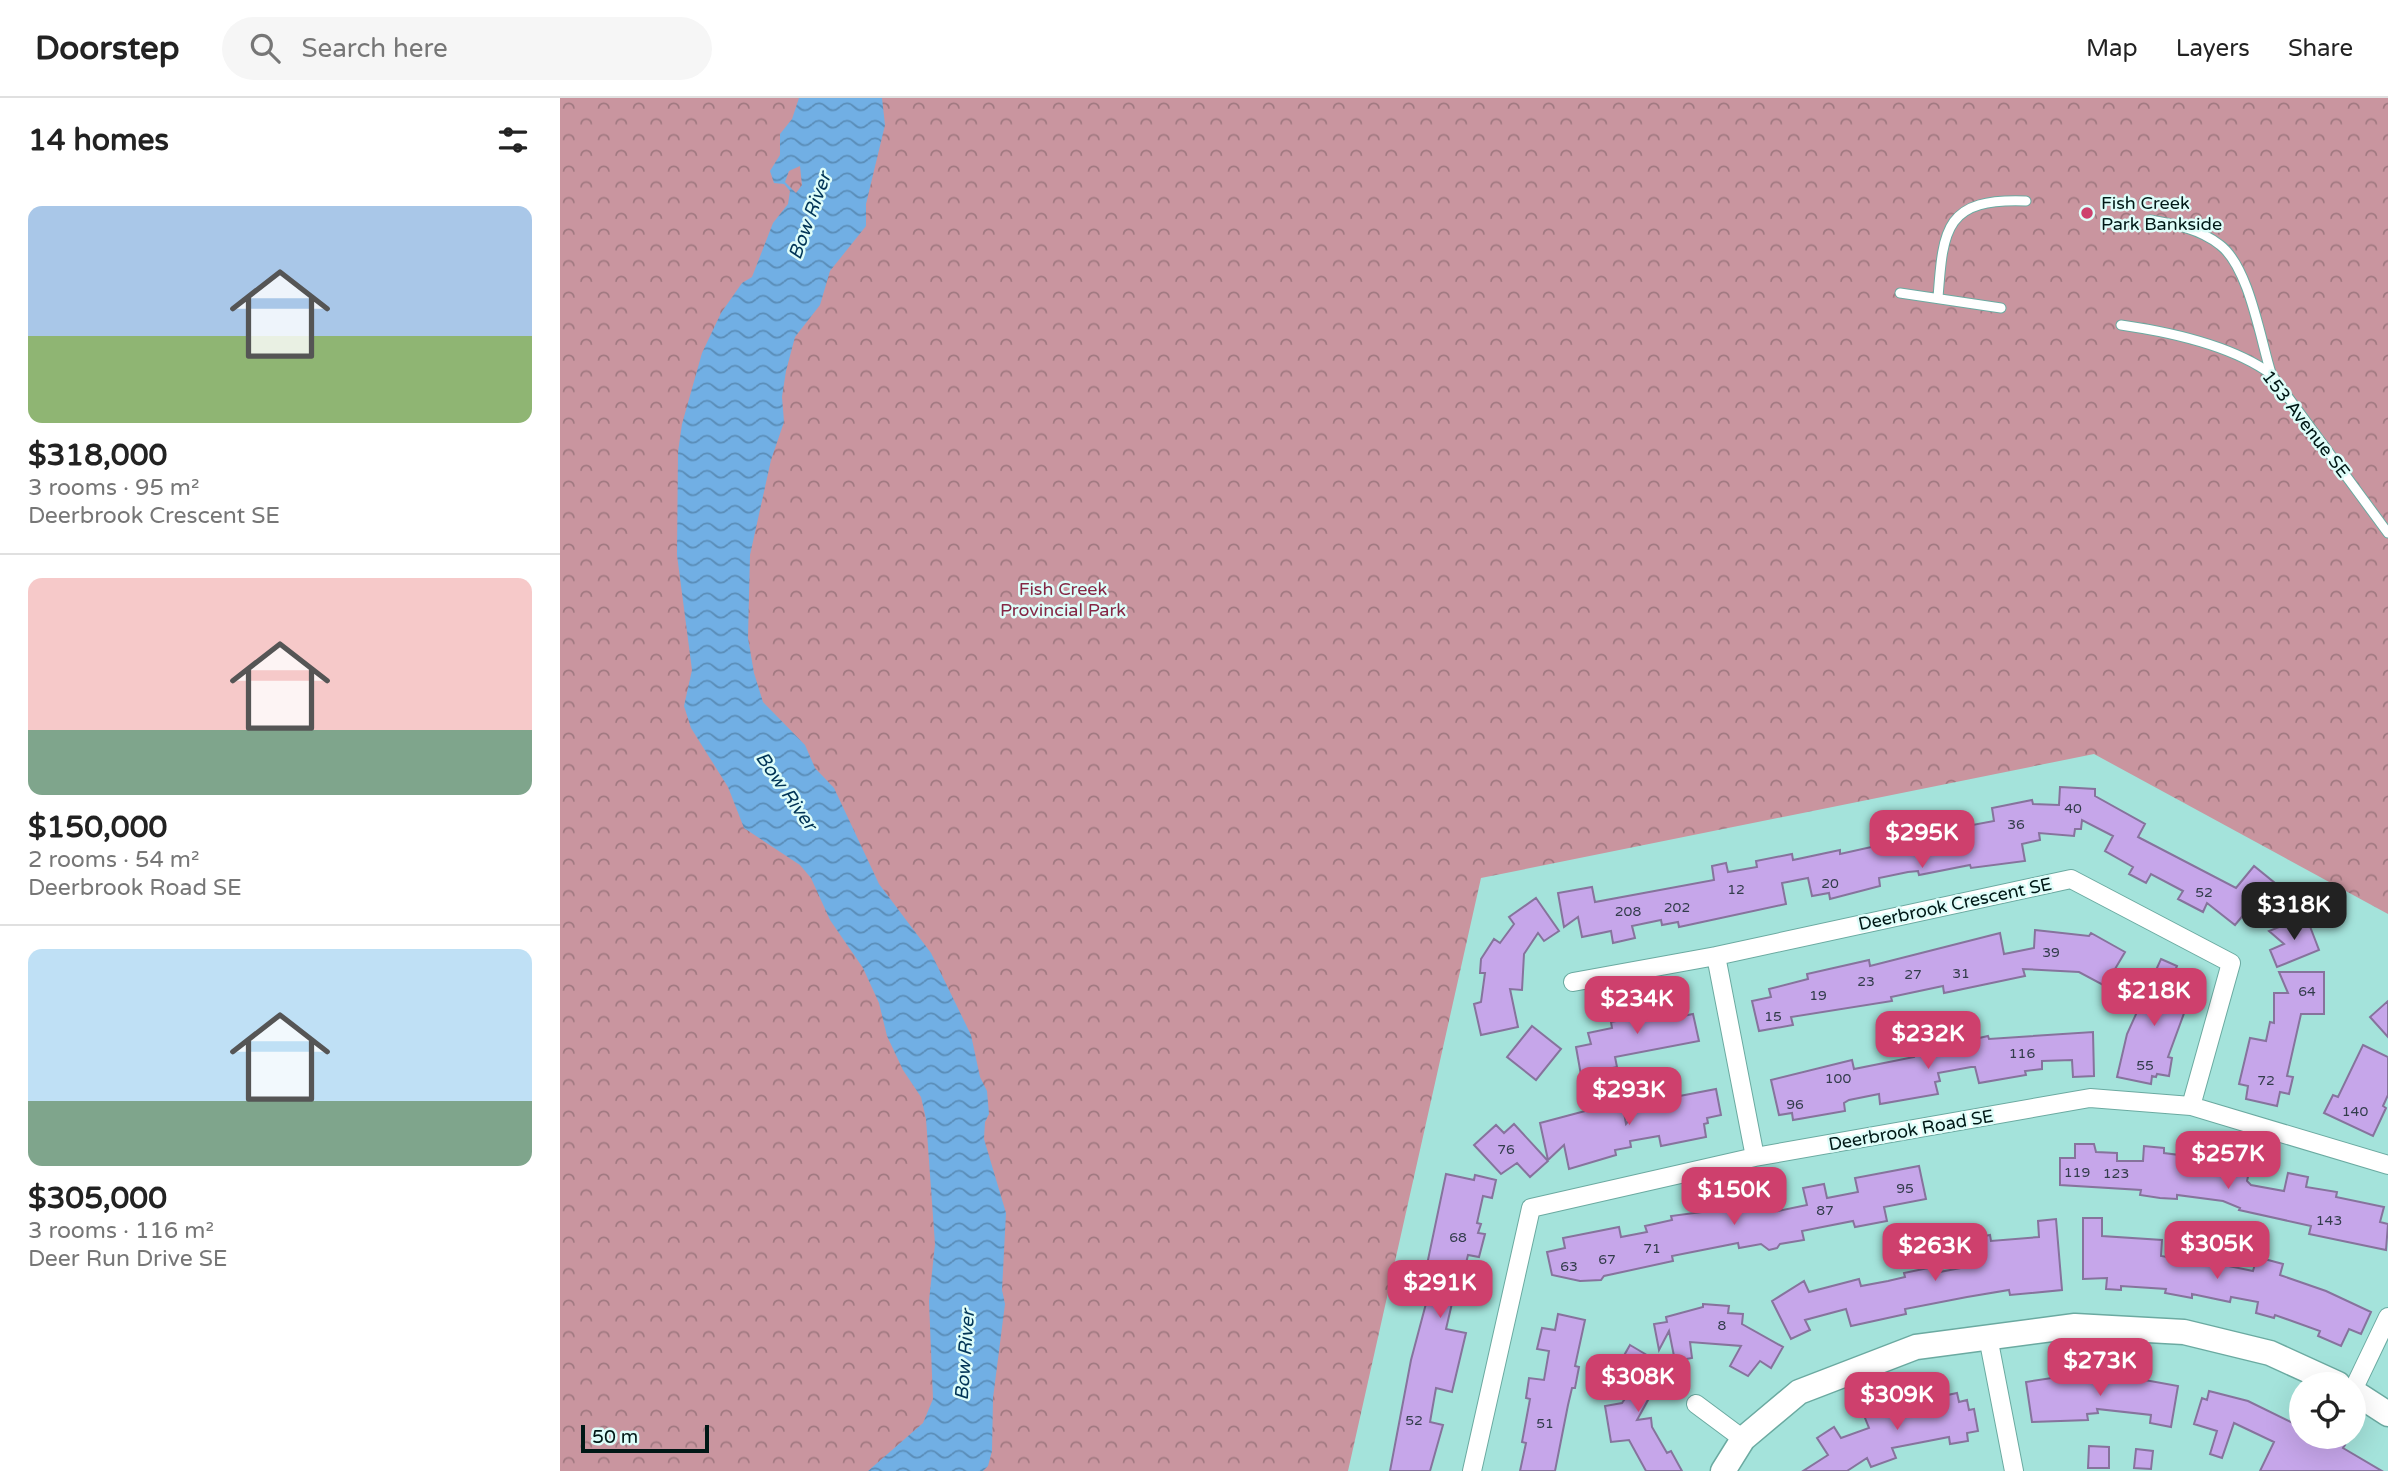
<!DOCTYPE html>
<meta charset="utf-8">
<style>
body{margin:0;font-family:"Varela Round",sans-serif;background:#f6f6f6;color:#222;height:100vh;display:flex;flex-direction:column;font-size:26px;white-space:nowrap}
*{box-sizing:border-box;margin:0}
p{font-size:23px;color:#767676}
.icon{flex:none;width:38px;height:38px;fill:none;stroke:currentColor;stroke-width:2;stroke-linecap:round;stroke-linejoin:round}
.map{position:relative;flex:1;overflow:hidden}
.drawer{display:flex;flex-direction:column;background:#fff;width:560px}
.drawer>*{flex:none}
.tools{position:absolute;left:1729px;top:1274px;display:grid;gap:14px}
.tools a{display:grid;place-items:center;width:77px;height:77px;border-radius:50%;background:#fff;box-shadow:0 7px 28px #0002;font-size:35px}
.scale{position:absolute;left:21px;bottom:18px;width:128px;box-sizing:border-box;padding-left:7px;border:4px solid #001816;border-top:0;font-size:19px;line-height:24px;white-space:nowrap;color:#001816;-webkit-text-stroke:5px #defdf9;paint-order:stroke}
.price{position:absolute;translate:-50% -60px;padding:0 16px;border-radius:14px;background:#ce406d;color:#fff;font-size:23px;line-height:46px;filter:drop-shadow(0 2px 4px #0008)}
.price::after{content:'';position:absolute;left:50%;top:42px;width:21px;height:16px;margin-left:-10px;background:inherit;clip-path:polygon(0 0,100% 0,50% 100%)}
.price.on{background:#222;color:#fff}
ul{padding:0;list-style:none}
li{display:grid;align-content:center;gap:14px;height:371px;padding:0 28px}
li+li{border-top:2px solid #e0e0e0}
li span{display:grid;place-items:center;height:217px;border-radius:14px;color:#555}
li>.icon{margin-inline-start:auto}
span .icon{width:126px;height:126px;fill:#fffc;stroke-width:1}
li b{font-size:30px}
h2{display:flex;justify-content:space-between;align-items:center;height:84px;padding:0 28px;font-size:30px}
header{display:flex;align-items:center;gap:42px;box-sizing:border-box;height:98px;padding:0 35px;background:#fff;border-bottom:2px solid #e0e0e0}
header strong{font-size:33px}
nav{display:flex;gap:38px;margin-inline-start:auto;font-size:24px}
.search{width:490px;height:63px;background:#f6f6f6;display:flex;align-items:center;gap:18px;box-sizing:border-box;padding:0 24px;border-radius:38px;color:#767676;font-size:26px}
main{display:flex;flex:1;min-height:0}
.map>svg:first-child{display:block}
.forest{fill:url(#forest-crowns)}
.water{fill:url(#water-waves);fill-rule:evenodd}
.building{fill:#c6a6ea;stroke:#86739c;stroke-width:2}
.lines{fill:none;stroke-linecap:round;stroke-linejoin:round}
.lane-casing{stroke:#6baaa1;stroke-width:11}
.street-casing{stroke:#6baaa1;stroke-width:20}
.secondary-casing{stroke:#6baaa1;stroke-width:27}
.lane{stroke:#fff;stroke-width:9}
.street{stroke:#fff;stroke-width:18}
.secondary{stroke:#fff;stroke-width:24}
.poi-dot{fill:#ce406d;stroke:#defdf9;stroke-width:2.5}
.labels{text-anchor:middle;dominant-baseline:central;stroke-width:5;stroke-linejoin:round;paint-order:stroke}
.number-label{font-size:14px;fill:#323c4b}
.poi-label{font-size:18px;fill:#001816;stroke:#defdf9;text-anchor:start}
.street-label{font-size:18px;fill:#001816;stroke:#defdf9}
.park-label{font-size:18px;fill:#842644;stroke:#defdf9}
.water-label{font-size:19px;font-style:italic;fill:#013456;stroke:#defdf9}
</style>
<header>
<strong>Doorstep</strong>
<div class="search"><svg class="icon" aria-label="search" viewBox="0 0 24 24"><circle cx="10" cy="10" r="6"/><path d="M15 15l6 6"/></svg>Search here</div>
<nav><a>Map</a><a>Layers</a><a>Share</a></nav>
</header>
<main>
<section class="drawer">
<h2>14 homes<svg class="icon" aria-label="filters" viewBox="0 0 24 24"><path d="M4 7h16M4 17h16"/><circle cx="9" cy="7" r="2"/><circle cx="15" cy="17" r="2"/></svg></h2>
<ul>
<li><span style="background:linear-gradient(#a9c7e8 60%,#8fb573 0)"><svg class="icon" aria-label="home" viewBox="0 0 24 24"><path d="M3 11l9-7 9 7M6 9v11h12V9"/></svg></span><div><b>$318,000</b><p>3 rooms · 95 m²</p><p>Deerbrook Crescent SE</p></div></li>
<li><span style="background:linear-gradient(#f6c9c9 70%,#7fa58c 0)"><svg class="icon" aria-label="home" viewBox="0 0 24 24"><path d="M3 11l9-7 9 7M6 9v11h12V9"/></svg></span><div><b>$150,000</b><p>2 rooms · 54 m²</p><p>Deerbrook Road SE</p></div></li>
<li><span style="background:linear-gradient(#bfe0f5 70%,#7fa58c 0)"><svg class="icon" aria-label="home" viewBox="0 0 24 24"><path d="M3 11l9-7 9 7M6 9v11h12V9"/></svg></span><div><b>$305,000</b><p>3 rooms · 116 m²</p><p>Deer Run Drive SE</p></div></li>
</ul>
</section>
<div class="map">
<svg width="1828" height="1373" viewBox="0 0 1828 1373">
<defs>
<pattern id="forest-crowns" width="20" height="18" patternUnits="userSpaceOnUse" patternTransform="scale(1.75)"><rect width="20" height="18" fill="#c9959f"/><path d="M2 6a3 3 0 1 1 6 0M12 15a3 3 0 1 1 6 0" fill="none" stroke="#a17981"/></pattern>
<pattern id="water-waves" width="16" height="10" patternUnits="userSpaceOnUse" patternTransform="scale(1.75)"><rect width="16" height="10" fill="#71afe4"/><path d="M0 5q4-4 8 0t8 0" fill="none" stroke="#5a8db8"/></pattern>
</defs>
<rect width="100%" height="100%" fill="#a4e3db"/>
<!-- forest -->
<path class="forest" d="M0 0H1828V816L1534 656 921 780 788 1373H0Z"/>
<!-- water -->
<path class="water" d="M239 0H322L325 27 306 106V128L270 173 260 207 235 239 226 273 222 299 224 324 211 362 190 457 188 540 194 575 203 604 245 647 255 670 274 690 319 786 371 855 411 937 420 979 427 993 429 1016 425 1024 424 1041 446 1115 442 1192 445 1206 433 1300 432 1353 428 1368 423 1373H308L363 1325 373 1301 369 1203 375 1146 366 1021 361 999 343 972 327 938 319 905 303 870 270 822 251 780 240 767 184 730 168 689 131 630 124 608 132 572 117 457 118 354 122 326 142 255 161 215 182 185 192 179 213 125 228 106 230 93 224 86 214 85 210 73 220 57V36L232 21ZM240 68 242 87 236 95 225 84 229 73Z"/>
<!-- building -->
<path class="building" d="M1500 689 1535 691V698L1585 726 1578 739 1676 790 1694 768 1726 794 1700 827 1685 815 1675 827 1647 805 1643 814 1618 801 1623 793 1591 776 1586 785 1569 776 1573 769 1545 753 1553 738 1522 722 1521 731H1515L1514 738 1479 735 1480 742 1462 746 1465 763 1411 770 1410 767 1359 777 1358 773 1348 774 1319 780 1320 788 1270 801 1269 795 1252 798 1248 780 1222 785 1226 806 1119 829 1118 824 1102 827 1101 822 1072 828 1075 840 1053 845 1051 833 1022 839 1018 819 1004 829 998 795 1032 789 1035 804 1154 782 1152 768 1166 765 1168 774 1197 769 1196 763 1232 756 1233 762 1280 752V756L1343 742V740L1434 723 1432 710 1472 702 1473 706 1499 707Z
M976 800 999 833 984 843 978 835 964 856 962 892 950 891 958 929 921 937 914 906 921 904 925 875H920L921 861 934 841 940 845 954 826 949 819Z
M1746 818 1759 852 1717 869 1710 852 1724 846 1709 833Z
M1475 832 1529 838 1531 835 1565 854 1545 888 1519 874 1463 871 1465 878 1384 895 1383 888 1331 899 1332 903 1231 919 1233 927 1199 933 1192 903 1211 899 1209 891 1248 881 1247 876 1309 862 1310 868 1440 835 1444 856 1474 850Z
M1601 861 1617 868 1614 875 1623 879 1617 892 1630 899 1608 959 1612 960 1609 978 1597 976 1596 979 1592 978 1591 986 1557 979 1567 936Z
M1719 874H1764V916H1741L1727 978 1733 979 1729 996 1720 994 1717 1008 1686 1001 1688 988 1679 986 1690 940 1706 943 1710 924 1714 925V895H1728Z
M1828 903V939L1810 919Z
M1120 904 1123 918 1133 916 1139 943 1055 959 1057 969 1021 977 1016 949 1031 946 1028 935 1052 930 1051 924 1071 920 1069 911Z
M972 928 1001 951 976 982 947 959Z
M1533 934 1534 978 1513 979 1512 962 1482 963V971L1465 973 1466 977 1419 985 1415 969H1411L1378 975 1380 983 1375 984 1378 996 1320 1006 1319 996 1289 1002 1284 1005 1285 1013 1233 1022 1232 1015 1219 1017 1211 982 1292 962 1294 971 1354 959 1352 950 1383 944 1384 948 1428 938 1429 941Z
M1803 947 1828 959V997L1823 1008 1826 1010 1813 1038 1764 1015 1773 997 1778 999Z
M1156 991 1161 1017 1147 1020 1148 1025 1144 1026 1146 1039 1101 1048 1099 1038 1070 1043 1071 1049 1055 1052 1056 1057 1009 1071 1004 1047 988 1062 980 1025 1044 1008 1045 1013 1063 1009 1066 1026 1088 999 1099 1002Z
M954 1026 988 1063 970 1079 957 1065 941 1076 914 1047 936 1027 944 1035Z
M1515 1046H1534L1536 1054 1557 1055V1063H1583L1584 1048 1604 1050V1055L1691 1066 1687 1083 1691 1087 1724 1093 1728 1075 1748 1079 1746 1089 1777 1094 1776 1099 1824 1109 1820 1124 1828 1126 1826 1152 1749 1136 1751 1128 1679 1112 1680 1110 1663 1103 1617 1097V1101L1600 1100 1580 1097 1581 1092 1500 1087V1060H1515Z
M1359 1068 1366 1101 1324 1109 1327 1123 1295 1129 1293 1123 1242 1133 1244 1142 1220 1146 1217 1150 1209 1152 1201 1146 1179 1150 1178 1145 1112 1158 1113 1163 1044 1178 1041 1182 1020 1183 992 1177 987 1154 1005 1150 1003 1140 1059 1129 1061 1139 1087 1134 1085 1128 1112 1122 1111 1118 1164 1111V1108L1187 1103 1188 1106 1215 1100 1218 1113 1247 1107 1243 1090 1264 1086 1267 1100 1298 1094 1295 1080Z
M886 1076 914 1082 915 1077 936 1082 932 1100 923 1098 917 1125 921 1126 918 1135 925 1136 919 1159 908 1157 902 1182 916 1185 911 1205 893 1201 886 1231 906 1235 892 1294 876 1290 870 1324 883 1327 870 1373H830L851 1262 872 1183 864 1181Z
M1523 1120H1542V1138L1602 1142 1601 1158 1631 1163 1636 1133 1654 1136 1649 1164 1693 1173 1697 1159 1723 1166 1720 1177 1766 1193 1811 1214 1801 1236 1789 1231 1781 1248 1758 1238 1760 1233 1715 1217 1714 1220 1696 1215 1698 1204 1671 1199 1670 1204 1632 1196V1200L1605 1195 1606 1191 1561 1188V1192L1546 1191 1547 1180 1523 1181Z
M1496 1121 1502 1192 1450 1197 1449 1192 1407 1199 1345 1211 1346 1216 1291 1228 1286 1211 1245 1222 1250 1232 1231 1241 1212 1203 1244 1183 1249 1194 1299 1181 1301 1188 1328 1183 1345 1179 1344 1175 1373 1169 1374 1175 1401 1170 1398 1152 1416 1149 1414 1140 1430 1137 1431 1143 1479 1139 1478 1123Z
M1143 1206 1169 1208 1168 1215 1183 1216 1182 1226 1223 1249 1211 1270 1200 1263 1188 1278 1170 1268 1181 1248 1130 1244 1132 1260 1115 1263 1109 1233 1099 1252 1094 1226 1107 1224 1106 1219 1143 1209Z
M998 1216 1025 1222 1015 1268 1019 1269 1015 1290H1012L1008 1307 995 1373H960L966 1345 962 1344 970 1301 966 1300 969 1280 984 1282 989 1253 977 1251 982 1230 995 1232Z
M1070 1247 1102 1266 1078 1271 1098 1284 1077 1322 1091 1320 1092 1329 1107 1355 1111 1353 1122 1373H1086L1069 1342 1051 1344 1045 1308 1062 1305 1073 1289 1053 1277Z
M1525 1275V1282L1557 1280V1277L1618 1288 1611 1329 1590 1325 1591 1317 1537 1311 1538 1315 1527 1316 1528 1322 1472 1324 1466 1284Z
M1649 1293 1688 1303 1741 1329V1339H1771L1785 1347 1783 1350 1822 1373H1700L1714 1344 1674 1325 1662 1360 1650 1356 1657 1333 1634 1326 1642 1300 1647 1302Z
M1397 1295 1399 1304 1407 1302 1409 1312 1414 1311 1418 1333 1407 1335 1408 1343 1390 1346 1389 1339 1332 1350 1336 1360 1311 1369 1307 1360 1287 1373H1243L1268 1357 1257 1340 1274 1329 1281 1340 1309 1330 1303 1315Z
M1529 1348 1549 1349V1370H1528Z
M1576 1351 1593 1353 1591 1371 1574 1370Z"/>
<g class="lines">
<defs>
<path id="lane" d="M1590 122C1614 126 1640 131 1660 147 1689 169 1700 240 1711 275
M1340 195 1441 210
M1378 200C1383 129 1386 100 1466 103
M1561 227C1610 234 1671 247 1711 276L1828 435"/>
<path id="street" d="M1013 884 1156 858
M1195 1059 1156 858 1511 781 1671 865 1631 1008
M1428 1239 1454 1373
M1794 1290 1828 1219
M1136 1306 1183 1341
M912 1373 971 1110 1195 1059 1530 1000 1631 1008 1828 1067"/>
<path id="secondary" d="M1794 1294 1828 1316
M1163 1373 1183 1341 1239 1294 1356 1249 1515 1228 1624 1234 1710 1255 1778 1286"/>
</defs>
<!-- lane casing -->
<use href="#lane" class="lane-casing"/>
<!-- street casing -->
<use href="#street" class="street-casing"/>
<!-- secondary casing -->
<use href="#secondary" class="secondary-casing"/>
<!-- lane -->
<use href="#lane" class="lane"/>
<!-- street -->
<use href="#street" class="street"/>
<!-- secondary -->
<use href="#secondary" class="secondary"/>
</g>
<!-- markers -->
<circle class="poi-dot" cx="1527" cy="115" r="7"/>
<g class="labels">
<!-- number labels -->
<g class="number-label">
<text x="1513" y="710">40</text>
<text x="1456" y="726">36</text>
<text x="1270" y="785">20</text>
<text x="1176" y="791">12</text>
<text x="1644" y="794">52</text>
<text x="1117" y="809">202</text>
<text x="1068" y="813">208</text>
<text x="1491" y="854">39</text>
<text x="1401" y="875">31</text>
<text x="1353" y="876">27</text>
<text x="1306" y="883">23</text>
<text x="1747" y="893">64</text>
<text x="1258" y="897">19</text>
<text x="1213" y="918">15</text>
<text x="1462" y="955">116</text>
<text x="1585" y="967">55</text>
<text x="1278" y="980">100</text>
<text x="1706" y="982">72</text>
<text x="1235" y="1006">96</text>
<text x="1795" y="1013">140</text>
<text x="946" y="1051">76</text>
<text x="1517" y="1074">119</text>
<text x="1556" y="1075">123</text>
<text x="1345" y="1090">95</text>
<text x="1265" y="1112">87</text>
<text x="1769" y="1122">143</text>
<text x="898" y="1139">68</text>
<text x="1092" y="1150">71</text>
<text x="1047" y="1161">67</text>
<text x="1009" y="1168">63</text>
<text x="1162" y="1227">8</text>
<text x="854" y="1322">52</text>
<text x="985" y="1325">51</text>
</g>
<!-- poi labels -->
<g class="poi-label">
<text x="1541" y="105">Fish Creek<tspan x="1541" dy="21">Park Bankside</tspan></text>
</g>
<!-- street labels -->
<g class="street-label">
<text transform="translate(1746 326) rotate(52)">153 Avenue SE</text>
<text transform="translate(1395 806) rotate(-12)">Deerbrook Crescent SE</text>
<text transform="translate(1351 1032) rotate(-10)">Deerbrook Road SE</text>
</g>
<!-- park labels -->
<g class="park-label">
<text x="503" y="491">Fish Creek<tspan x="503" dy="21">Provincial Park</tspan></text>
</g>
<!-- water labels -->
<g class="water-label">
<text transform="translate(250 118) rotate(-70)">Bow River</text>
<text transform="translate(226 693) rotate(55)">Bow River</text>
<text transform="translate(405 1257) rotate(-86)">Bow River</text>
</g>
</g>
</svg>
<div class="tools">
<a><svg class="icon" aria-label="locate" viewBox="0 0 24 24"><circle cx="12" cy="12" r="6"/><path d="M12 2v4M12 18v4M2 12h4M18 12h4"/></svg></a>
</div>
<div class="scale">50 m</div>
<b class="price" style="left:1362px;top:772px">$295K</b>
<b class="price on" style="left:1734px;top:844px">$318K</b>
<b class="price" style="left:1594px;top:930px">$218K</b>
<b class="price" style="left:1077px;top:938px">$234K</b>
<b class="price" style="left:1368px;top:973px">$232K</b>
<b class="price" style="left:1069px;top:1029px">$293K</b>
<b class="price" style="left:1668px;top:1093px">$257K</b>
<b class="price" style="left:1174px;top:1129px">$150K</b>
<b class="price" style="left:1657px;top:1183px">$305K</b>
<b class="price" style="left:1375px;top:1185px">$263K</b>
<b class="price" style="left:880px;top:1222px">$291K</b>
<b class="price" style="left:1540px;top:1300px">$273K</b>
<b class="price" style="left:1078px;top:1316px">$308K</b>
<b class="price" style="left:1337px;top:1334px">$309K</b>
</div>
</main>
